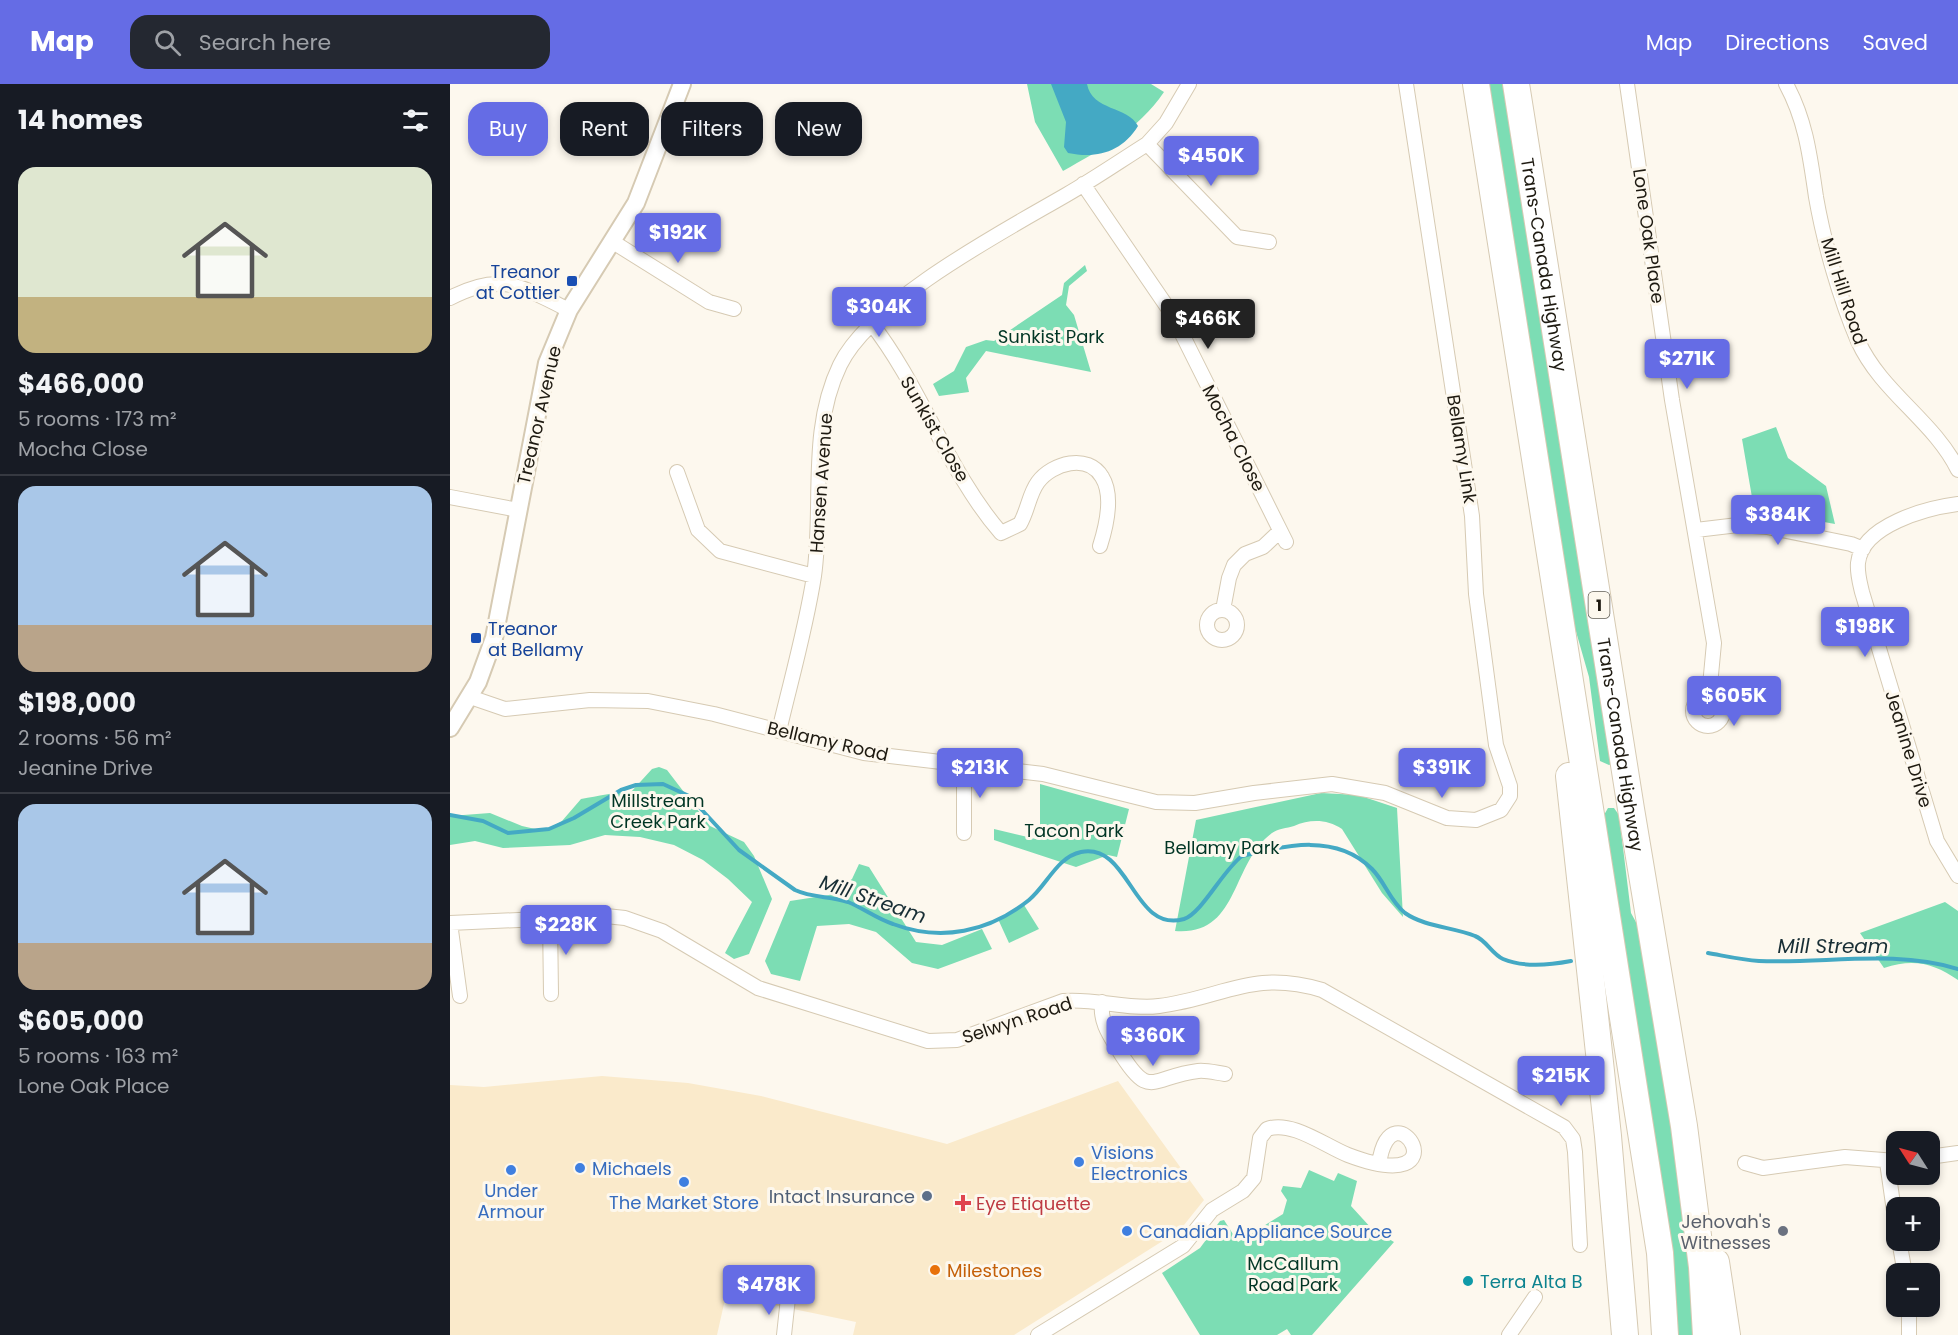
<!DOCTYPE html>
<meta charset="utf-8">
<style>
body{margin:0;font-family:Poppins,sans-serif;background:#242831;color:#f1f3f6;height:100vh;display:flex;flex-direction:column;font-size:22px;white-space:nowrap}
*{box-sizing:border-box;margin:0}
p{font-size:20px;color:#9ea1a6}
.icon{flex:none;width:33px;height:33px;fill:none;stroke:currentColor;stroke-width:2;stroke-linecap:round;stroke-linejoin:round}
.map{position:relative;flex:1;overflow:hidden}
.sheet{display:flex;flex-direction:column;background:#171b24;width:450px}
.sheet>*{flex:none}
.hud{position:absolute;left:18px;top:18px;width:570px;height:54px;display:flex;gap:12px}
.needle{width:39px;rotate:306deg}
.buttons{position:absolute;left:1436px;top:1047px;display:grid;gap:12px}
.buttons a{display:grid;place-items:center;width:54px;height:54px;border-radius:12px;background:#171b24;box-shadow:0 3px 9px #0003;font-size:30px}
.price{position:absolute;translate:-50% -51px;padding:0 14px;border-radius:6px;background:#656ce5;color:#fff;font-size:20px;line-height:39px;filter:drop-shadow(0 2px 3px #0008)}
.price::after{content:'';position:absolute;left:50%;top:36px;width:18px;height:14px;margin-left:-9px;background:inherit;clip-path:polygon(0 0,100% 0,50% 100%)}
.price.active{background:#222;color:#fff}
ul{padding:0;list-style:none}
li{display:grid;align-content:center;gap:12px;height:318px;padding:0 18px}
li+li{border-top:2px solid #363941}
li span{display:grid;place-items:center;height:186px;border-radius:18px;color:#555}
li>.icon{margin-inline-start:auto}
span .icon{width:108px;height:108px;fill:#fffc;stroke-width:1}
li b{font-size:26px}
h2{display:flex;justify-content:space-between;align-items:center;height:72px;padding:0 18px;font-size:26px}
.pill{padding:0 21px;border-radius:18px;background:#171b24;box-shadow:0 3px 9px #0003;font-size:21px;line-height:54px}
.pill.active{background:#656ce5;color:#fff}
header{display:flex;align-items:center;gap:36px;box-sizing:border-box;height:84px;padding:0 30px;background:#656ce5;color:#fff}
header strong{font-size:28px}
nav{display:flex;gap:33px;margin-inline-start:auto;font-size:21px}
.search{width:420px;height:54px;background:#242831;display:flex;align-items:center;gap:15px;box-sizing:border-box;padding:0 21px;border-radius:18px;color:#9ea1a6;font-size:22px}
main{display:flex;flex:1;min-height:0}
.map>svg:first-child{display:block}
.built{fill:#faeacb}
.green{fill:#7cddb4}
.water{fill:#44a9c4}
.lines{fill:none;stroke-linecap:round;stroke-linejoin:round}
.stream{stroke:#44a9c4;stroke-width:4}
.minor-casing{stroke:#d6cab3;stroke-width:16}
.tertiary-casing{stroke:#d6cab3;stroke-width:20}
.motorway-casing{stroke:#d6cab3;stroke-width:28}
.minor{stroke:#fff;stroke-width:14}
.tertiary{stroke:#fff;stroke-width:16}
.motorway{stroke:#fff;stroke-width:26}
.transit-dot{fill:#1a4fb4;stroke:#fdf8ee;stroke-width:2}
.shop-dot{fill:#3f7fe0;stroke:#fdf8ee;stroke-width:2}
.service-dot{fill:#5c6f8a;stroke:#fdf8ee;stroke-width:2}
.health-dot{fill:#e0444e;stroke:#fdf8ee;stroke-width:2}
.worship-dot{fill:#6b7280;stroke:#fdf8ee;stroke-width:2}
.food-dot{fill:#e8710a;stroke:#fdf8ee;stroke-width:2}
.culture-dot{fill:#0f9aa8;stroke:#fdf8ee;stroke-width:2}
.labels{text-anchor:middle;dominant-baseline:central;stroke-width:6;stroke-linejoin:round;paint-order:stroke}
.shield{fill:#fdf8ee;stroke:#615d53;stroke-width:1.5}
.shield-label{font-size:16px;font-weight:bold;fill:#1e1a11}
.street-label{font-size:18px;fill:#1e1a11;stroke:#fdf8ee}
.transit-label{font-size:18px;fill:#164399;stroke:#fdf8ee;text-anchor:end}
.park-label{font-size:18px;fill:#003524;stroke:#fdf8ee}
.shop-label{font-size:18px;fill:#366cbe;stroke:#fdf8ee;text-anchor:start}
.service-label{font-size:18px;fill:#4e5e75;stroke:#fdf8ee;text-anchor:end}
.health-label{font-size:18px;fill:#be3a42;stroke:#fdf8ee;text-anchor:start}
.worship-label{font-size:18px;fill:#5b616d;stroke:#fdf8ee;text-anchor:end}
.food-label{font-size:18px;fill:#c56008;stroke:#fdf8ee;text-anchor:start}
.culture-label{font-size:18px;fill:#0d838f;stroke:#fdf8ee;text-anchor:start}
.water-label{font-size:20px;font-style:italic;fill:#182e35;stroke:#fdf8ee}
</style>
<header>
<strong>Map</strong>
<div class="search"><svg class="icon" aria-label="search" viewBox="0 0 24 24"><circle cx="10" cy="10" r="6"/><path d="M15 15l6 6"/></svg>Search here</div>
<nav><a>Map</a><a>Directions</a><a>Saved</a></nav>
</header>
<main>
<section class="sheet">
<h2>14 homes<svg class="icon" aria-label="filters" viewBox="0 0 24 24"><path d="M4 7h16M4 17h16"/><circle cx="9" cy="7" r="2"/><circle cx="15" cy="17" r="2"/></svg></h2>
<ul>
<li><span style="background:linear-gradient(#dfe7d0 70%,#c2b280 0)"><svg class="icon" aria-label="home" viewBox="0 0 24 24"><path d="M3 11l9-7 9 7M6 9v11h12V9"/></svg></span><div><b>$466,000</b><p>5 rooms · 173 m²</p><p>Mocha Close</p></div></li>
<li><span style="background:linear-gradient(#a9c7e8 75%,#b9a48a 0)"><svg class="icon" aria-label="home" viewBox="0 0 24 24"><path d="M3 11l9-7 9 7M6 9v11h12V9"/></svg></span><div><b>$198,000</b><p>2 rooms · 56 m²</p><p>Jeanine Drive</p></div></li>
<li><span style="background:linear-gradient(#a9c7e8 75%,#b9a48a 0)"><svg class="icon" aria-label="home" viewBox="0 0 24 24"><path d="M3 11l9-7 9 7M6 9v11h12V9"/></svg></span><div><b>$605,000</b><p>5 rooms · 163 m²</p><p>Lone Oak Place</p></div></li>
</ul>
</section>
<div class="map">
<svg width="1508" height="1251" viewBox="0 0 1508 1251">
<rect width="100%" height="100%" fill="#fdf8ee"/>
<!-- built -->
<path class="built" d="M152 992 238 999 311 1012 497 1060 668 997 754 1116 730 1146 564 1251H403L406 1238 276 1211 267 1251H0V1001L34 1003Z"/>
<!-- green -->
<path class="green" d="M577 0H701L714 8C688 46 652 65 613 87L585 38Z
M1039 0H1056L1162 680 1159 681 1150 677 1139 593 1125 544Z
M635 181 637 187 619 202 616 221 624 231 641 288 536 267 516 294 519 308 489 312 483 300 504 287 516 263 536 256 544 257 612 211 614 199Z
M1326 343 1338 374 1376 402 1385 440 1304 425 1292 355Z
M209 683 217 686 260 742 294 758 304 772 322 815 299 870 284 875 275 869 302 818 278 795 253 776 224 761 190 753 155 751 120 761 53 764 25 757 0 761V732L40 729 72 742 94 747 112 737 131 715C149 712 163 708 181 708L202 685Z
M590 700 679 725 667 773 658 771 626 783 544 756V745L590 756Z
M871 709 908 711 947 724 953 833 932 809 892 745C877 735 860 735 844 742 837 744 827 745 822 749 780 780 790 852 725 847L746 736Z
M1158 724H1164L1169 731 1181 829 1187 840C1211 976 1236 1113 1244 1251H1225L1214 1116 1154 731Z
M409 780 419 783 466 858 492 861 532 845 542 865 488 885 462 879 426 848 399 840 367 842 350 897 321 890 315 877 340 817 379 811 402 795Z
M1495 818 1508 827V896C1484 879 1463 874 1434 884L1410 849Z
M574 821 589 845 559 859 548 835Z
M859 1086 884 1097 888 1089 907 1097 901 1122 922 1145 944 1158 862 1251H841L837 1245 827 1251H750L712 1189 750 1164 770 1137 774 1136 788 1158 833 1130 837 1116 831 1107 833 1102 851 1104Z"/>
<!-- water -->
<path class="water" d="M601 0H637C642 27 678 22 688 42 672 68 647 75 618 69L614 63 616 38Z"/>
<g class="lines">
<!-- stream -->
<path class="stream" d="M0 731 33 737 58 749 99 745 124 734 171 706 186 701 213 700 239 712 289 766 345 806C362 814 380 812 398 818 413 824 427 835 443 840 491 858 539 848 579 816 597 801 607 773 631 768 680 758 683 850 734 835 752 829 773 786 792 772 835 761 887 749 922 785 935 798 940 817 955 829 975 843 1003 843 1025 852 1036 856 1042 870 1053 875 1074 884 1100 881 1121 877
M1258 869C1275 872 1292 876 1309 877 1374 880 1444 865 1508 885"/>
<defs>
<path id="minor" d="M1177 0 1222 316 1264 559 1259 612
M1336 0C1356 37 1360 72 1366 113 1374 159 1390 215 1408 257 1431 308 1484 337 1508 386
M697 60 787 153 819 158
M633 100 722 230 836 458
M163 158 259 218 284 225
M0 214C51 187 72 203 119 226
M421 239C472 304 497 387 551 449L570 440C578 426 579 410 588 398 602 379 638 369 652 393 664 412 656 443 650 462
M227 388 248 446 270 467 364 492
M0 413 68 426
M1508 420C1477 424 1412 441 1408 479 1407 489 1410 499 1412 508L1487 757 1508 792
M1246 446 1288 441 1317 443 1401 460 1413 465
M757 541a15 15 0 1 1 30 0a15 15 0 1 1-30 0Z
M773 526 779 494 784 481 795 470 813 463 830 447
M1243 627a15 15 0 1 1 30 0a15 15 0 1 1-30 0Z
M20 613 55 625 140 616 198 617 264 630 414 669 593 690 706 718 745 719 804 709 882 700 935 709 997 734 1026 736 1051 726 1060 712V702L1046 661 1026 510 1022 432 956 0
M329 647C341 596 356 544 364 492 374 422 358 347 390 281 421 217 554 147 616 111 644 95 670 77 697 60L716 39 739 0
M514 749V681
M100 835 101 910
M0 839 156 832 175 834 212 847 308 904 478 957 507 956 613 917C645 914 678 926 709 922 773 914 802 885 872 906L1114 1043 1123 1055 1125 1068 1130 1161
M0 839 10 912
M652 918C650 937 658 949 668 965 700 1018 700 993 748 987 756 986 767 989 775 990
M1479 1073 1508 1069
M1437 1078 1446 1141
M1295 1079 1313 1084 1395 1073 1446 1077
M1449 1156 1455 1190
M1459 1222V1251
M334 1251 338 1214
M588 1251 733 1162 762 1126 793 1107 804 1094 810 1054 817 1045C842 1036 875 1062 898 1071 1017 1116 941 996 929 1080
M1059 1251 1085 1213"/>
<path id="tertiary" d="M0 644 28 598 44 554 97 279 119 226 186 119 232 0"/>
<g id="motorway">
<path d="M1026 0 1210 1169 1215 1251"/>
<path id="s1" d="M1066 0 1181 725 1234 1042 1252 1183 1256 1251"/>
<path d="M1119 692 1158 1052 1175 1251"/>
<path d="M1266 1178 1277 1251"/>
</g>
</defs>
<!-- minor casing -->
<use href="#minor" class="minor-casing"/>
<!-- tertiary casing -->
<use href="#tertiary" class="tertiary-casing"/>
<!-- motorway casing -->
<use href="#motorway" class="motorway-casing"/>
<!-- minor -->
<use href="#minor" class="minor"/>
<!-- tertiary -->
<use href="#tertiary" class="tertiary"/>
<!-- motorway -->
<use href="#motorway" class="motorway"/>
</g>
<!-- markers -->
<g class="transit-dot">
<rect x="116" y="191" width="12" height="12" rx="3"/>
<rect x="20" y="548" width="12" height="12" rx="3"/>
</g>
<g class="shop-dot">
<circle cx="629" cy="1078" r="6"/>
<circle cx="130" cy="1084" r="6"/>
<circle cx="61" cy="1086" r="6"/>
<circle cx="234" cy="1098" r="6"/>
<circle cx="677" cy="1147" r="6"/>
</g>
<circle class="service-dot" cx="477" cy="1112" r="6"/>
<path class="health-dot" d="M510 1110h6v6h6v6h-6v6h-6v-6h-6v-6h6z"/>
<circle class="worship-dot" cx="1333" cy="1147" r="6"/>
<circle class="food-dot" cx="485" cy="1186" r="6"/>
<circle class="culture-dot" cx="1018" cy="1197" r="6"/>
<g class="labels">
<!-- shield labels -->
<rect class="shield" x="1138.5" y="508" width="21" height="26" rx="4.5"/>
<g class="shield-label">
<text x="1149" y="521">1</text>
</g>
<!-- street labels -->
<g class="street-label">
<text transform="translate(1199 152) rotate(82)">Lone Oak Place</text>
<text stroke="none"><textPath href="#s1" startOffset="183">Trans-Canada Highway</textPath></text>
<text transform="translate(1394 207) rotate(72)">Mill Hill Road</text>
<text transform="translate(89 331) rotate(-77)">Treanor Avenue</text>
<text transform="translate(485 345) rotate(60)">Sunkist Close</text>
<text transform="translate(784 354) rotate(63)">Mocha Close</text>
<text transform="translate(1012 365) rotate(81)">Bellamy Link</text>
<text transform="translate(371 399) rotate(-86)">Hansen Avenue</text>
<text transform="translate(378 657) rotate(13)">Bellamy Road</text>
<text stroke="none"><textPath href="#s1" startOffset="669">Trans-Canada Highway</textPath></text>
<text transform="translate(1459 665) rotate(73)">Jeanine Drive</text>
<text transform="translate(567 936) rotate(-18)">Selwyn Road</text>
</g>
<!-- transit labels -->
<g class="transit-label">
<text x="110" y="187">Treanor<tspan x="110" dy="21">at Cottier</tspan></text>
<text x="38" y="544" text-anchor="start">Treanor<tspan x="38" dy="21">at Bellamy</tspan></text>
</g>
<!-- park labels -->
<g class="park-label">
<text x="601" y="252">Sunkist Park</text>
<text x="208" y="716">Millstream<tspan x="208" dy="21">Creek Park</tspan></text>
<text x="624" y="746">Tacon Park</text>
<text x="772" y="763">Bellamy Park</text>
<text x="843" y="1179">McCallum<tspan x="843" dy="21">Road Park</tspan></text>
</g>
<!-- shop labels -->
<g class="shop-label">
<text x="641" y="1068">Visions<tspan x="641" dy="21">Electronics</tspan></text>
<text x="142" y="1084">Michaels</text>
<text x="61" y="1106" text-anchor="middle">Under<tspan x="61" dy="21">Armour</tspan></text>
<text x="234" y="1118" text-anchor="middle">The Market Store</text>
<text x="689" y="1147">Canadian Appliance Source</text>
</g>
<!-- service labels -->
<g class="service-label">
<text x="465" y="1112">Intact Insurance</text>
</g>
<!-- health labels -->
<g class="health-label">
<text x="526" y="1119">Eye Etiquette</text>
</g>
<!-- worship labels -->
<g class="worship-label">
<text x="1321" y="1137">Jehovah's<tspan x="1321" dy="21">Witnesses</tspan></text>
</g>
<!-- food labels -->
<g class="food-label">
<text x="497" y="1186">Milestones</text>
</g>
<!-- culture labels -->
<g class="culture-label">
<text x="1030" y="1197">Terra Alta B</text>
</g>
<!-- water labels -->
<g class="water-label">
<text transform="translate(423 815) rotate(19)">Mill Stream</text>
<text x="1383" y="862">Mill Stream</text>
</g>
</g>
</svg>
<div class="buttons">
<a><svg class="needle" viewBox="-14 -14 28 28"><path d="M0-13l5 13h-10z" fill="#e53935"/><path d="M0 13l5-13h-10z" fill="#9ea1a6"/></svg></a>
<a>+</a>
<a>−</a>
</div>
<b class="price" style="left:761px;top:103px">$450K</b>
<b class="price" style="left:228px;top:180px">$192K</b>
<b class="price" style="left:429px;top:254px">$304K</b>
<b class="price active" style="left:758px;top:266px">$466K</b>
<b class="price" style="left:1237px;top:306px">$271K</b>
<b class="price" style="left:1328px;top:462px">$384K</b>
<b class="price" style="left:1415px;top:574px">$198K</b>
<b class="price" style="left:1284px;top:643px">$605K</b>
<b class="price" style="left:530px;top:715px">$213K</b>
<b class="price" style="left:992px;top:715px">$391K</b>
<b class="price" style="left:116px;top:872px">$228K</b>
<b class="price" style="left:703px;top:983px">$360K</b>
<b class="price" style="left:1111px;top:1023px">$215K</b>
<b class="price" style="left:319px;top:1232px">$478K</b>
<div class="hud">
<a class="pill active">Buy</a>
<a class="pill">Rent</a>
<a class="pill">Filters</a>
<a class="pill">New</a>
</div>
</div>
</main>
